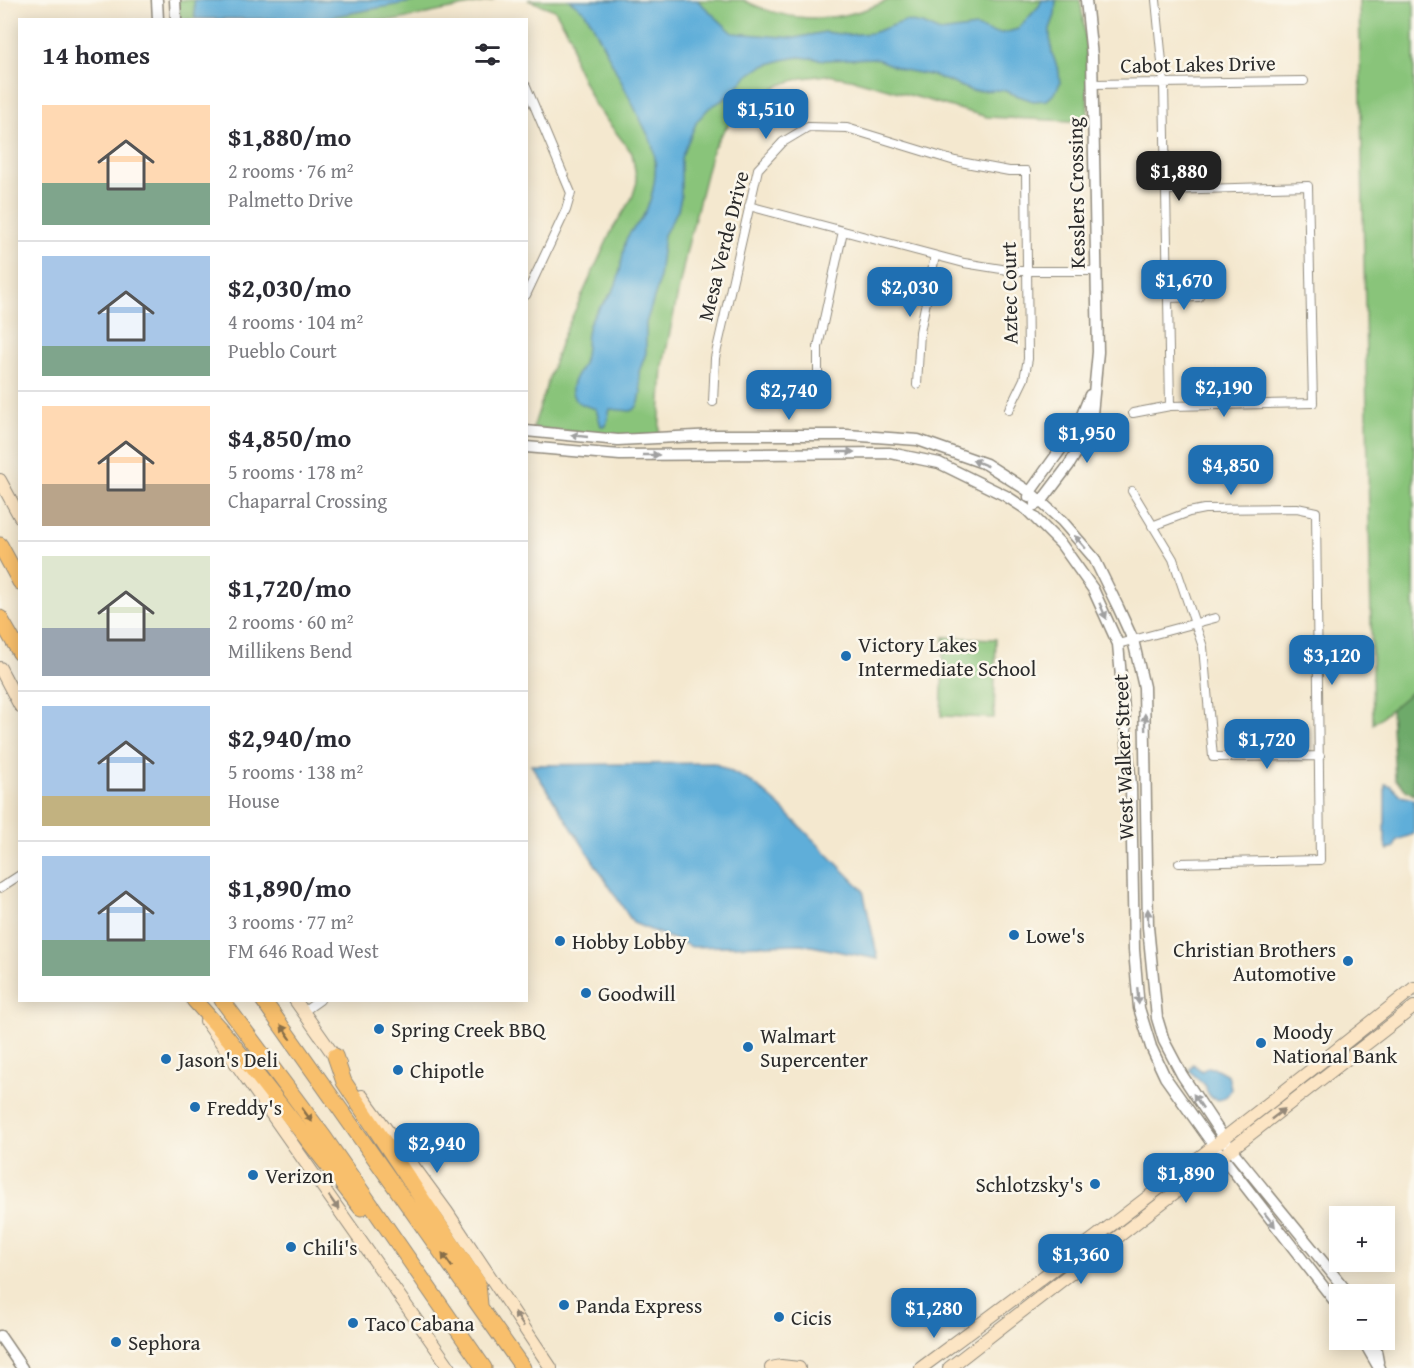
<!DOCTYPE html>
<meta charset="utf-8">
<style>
body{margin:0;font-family:"Gentium Book Plus",serif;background:#f7f7f7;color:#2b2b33;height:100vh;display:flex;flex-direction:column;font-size:22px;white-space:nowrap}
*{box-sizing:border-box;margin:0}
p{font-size:20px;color:#7c7c81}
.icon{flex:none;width:33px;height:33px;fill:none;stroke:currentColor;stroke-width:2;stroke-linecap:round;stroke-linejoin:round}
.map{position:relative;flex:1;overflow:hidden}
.side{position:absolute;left:18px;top:18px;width:510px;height:984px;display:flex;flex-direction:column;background:#fff;border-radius:0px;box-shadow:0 3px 15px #0003}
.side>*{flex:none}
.tools{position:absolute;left:1329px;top:1206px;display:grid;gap:12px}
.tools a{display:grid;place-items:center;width:66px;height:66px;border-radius:0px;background:#fff;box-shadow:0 3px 15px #0003;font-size:30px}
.price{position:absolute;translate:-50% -51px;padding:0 14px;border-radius:12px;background:#1f6fb2;color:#fff;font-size:20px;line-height:39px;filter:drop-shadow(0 2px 3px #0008)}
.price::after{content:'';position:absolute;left:50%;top:36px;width:18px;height:14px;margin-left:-9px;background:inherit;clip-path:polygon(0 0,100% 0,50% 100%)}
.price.on{background:#222;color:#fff}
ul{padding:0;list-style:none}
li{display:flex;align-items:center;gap:18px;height:150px;padding:0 24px}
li+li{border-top:2px solid #e1e1e2}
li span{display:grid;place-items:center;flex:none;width:168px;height:120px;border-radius:0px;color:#555}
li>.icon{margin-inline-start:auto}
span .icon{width:72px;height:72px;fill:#fffc;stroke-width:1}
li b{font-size:26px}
h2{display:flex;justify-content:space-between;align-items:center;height:72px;padding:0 24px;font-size:26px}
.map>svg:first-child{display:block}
.green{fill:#89c47a;stroke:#5a7852;stroke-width:1.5}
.forest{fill:#6eaa6a;stroke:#4c6a4a;stroke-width:1.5}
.water{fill:#5faed9;stroke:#456c82;stroke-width:1.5}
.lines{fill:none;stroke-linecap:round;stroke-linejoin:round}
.minor-casing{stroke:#908a7d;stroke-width:10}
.tertiary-casing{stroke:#908a7d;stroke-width:13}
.secondary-casing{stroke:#908a7d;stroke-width:14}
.motorway-casing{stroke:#908a7d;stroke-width:17}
.minor{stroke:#fff;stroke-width:8}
.tertiary{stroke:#fff;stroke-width:10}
.secondary{stroke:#fce5c4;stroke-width:12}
.motorway{stroke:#f8bf6c;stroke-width:15}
.oneway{fill:#a0a0a0}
.oneway2{fill:#876e48}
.oneway3{fill:#948878}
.poi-dot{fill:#1f6fb2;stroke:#fbf7ec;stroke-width:2}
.labels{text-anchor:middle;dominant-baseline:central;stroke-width:5;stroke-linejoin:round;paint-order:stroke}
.street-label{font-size:21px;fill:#2b2b2b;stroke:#fbf7ec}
.poi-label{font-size:21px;fill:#2b2b2b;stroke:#fbf7ec;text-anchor:start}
</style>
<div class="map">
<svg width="1414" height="1368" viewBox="0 0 1414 1368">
<rect width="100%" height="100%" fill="#fbf7ec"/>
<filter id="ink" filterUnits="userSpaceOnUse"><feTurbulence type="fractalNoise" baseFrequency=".0167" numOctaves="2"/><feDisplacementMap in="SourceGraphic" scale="12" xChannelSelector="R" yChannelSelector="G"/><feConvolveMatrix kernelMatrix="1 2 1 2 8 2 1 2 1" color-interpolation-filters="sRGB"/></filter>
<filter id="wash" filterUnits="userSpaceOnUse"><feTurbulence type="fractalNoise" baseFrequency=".008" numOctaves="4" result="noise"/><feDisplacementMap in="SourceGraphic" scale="24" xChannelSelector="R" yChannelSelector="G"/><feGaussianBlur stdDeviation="1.35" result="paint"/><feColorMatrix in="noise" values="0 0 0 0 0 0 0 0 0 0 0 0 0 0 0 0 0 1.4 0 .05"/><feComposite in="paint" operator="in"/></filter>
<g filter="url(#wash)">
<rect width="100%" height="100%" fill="#f4e8cf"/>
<!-- green -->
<path class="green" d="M178 0H494L398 20 179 19Z
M528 0H743C793 25 839 23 889 0H1080C1088 40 1087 81 1088 122L987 117 856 80 827 75 802 78 780 85 760 97 737 114 720 136 712 151 687 249 663 366 659 436 621 437 533 428 561 341 612 230 632 198 637 182 632 153 594 104 574 61 571 37 555 10Z
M1359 0H1414V690L1373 724Z
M944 637 996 639 994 718 941 716Z"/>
<!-- forest -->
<path class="forest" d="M1414 690V795L1407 791 1395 779 1391 709Z"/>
<!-- water -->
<path class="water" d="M194 0H422L319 19H195Z
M569 0H697L733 33 795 38 825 32 847 35 872 33 905 21 922 24 940 32 976 27 994 33H1004L1018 29 1039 6 1042 0H1056L1055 15 1050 29V37L1052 53 1059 72 1060 83 1055 93 1047 100 1033 101 1002 90 972 91 935 76 903 70 874 58 826 60 799 57 782 60 761 67 746 77 728 97 709 108 697 121 681 158V197L678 210 664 235 658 286 646 323V353L639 372 641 392 639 403 635 409 631 411 610 409 606 426H601L596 409C587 406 574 405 572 392 570 381 580 372 583 363 588 350 584 335 590 322 595 310 607 301 614 289 622 273 621 257 626 240 629 231 637 226 642 218 655 196 660 162 650 139L591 21 583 10Z
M714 763 753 783 779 805 863 890 878 959 801 944 692 947 633 923 531 765Z
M1385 784 1391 786 1401 796 1414 799V834L1397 840 1394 848 1388 850 1385 843Z
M1193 1064 1202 1071 1208 1067 1217 1069 1228 1075 1231 1089C1227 1099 1215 1105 1208 1093 1203 1085 1210 1092 1204 1084 1199 1079 1194 1077 1190 1070Z"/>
</g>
<g filter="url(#ink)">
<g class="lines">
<defs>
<path id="minor" d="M1156 0 1164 83 1170 406
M1093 84 1304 81
M526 86 571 193 566 210 526 295
M749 206 964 263 1014 271H1096
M1168 298 1199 297
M818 376V347L843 231
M917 385 920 332 935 256
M713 402 715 358 758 169 783 142 808 127 847 128 955 161 1009 171H1026L1028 359 1024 379 1009 410
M1133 413 1170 406 1313 403 1308 186 1166 190
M1132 491 1173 559 1203 647 1213 757 1320 756
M1152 526 1189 512 1204 509 1297 508 1316 512 1320 860 1179 863
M1118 644 1215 618
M0 888 20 875
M303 1012 320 1000"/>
<path id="tertiary" d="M157 0 158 20
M175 0 176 20
M526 431 618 440 715 435H847L918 440 986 464 1030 492 1062 521 1094 558 1118 607 1133 640 1144 687 1148 927 1157 1018 1164 1041 1182 1075 1231 1149 1349 1294
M526 447 620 455 890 453 939 463 1006 496 1026 509 1061 544 1093 589 1118 644 1131 786 1134 950 1139 1008 1151 1047 1165 1077 1214 1146 1340 1308
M1029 497 1030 492 1078 425 1090 395
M1035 505 1041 502 1069 465 1084 440 1092 414 1098 352 1092 56 1086 0
M0 1336 22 1368
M1363 1340 1379 1368
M1374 1340 1378 1362"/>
<path id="secondary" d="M0 480 20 517
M0 668 20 706
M295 1000 340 1064
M206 1021 450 1368
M362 1096 447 1212 551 1368
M771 1368 781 1366 799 1368
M921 1368C1088 1245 1252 1118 1414 988
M949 1368 1414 1007"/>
<path id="motorway" d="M0 545 20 582
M0 618 20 653
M194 1000 228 1038 361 1208
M222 1000 324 1137 484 1368
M263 1000 523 1368
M335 1056 344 1082 478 1283 480 1305"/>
</defs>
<!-- minor casing -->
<use href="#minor" class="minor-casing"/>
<!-- tertiary casing -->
<use href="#tertiary" class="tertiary-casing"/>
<!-- secondary casing -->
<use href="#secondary" class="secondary-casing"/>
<!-- motorway casing -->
<use href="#motorway" class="motorway-casing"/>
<!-- minor -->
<use href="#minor" class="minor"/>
<!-- tertiary -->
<use href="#tertiary" class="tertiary"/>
<!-- secondary -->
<use href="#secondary" class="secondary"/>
<!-- motorway -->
<use href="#motorway" class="motorway"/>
</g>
<!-- one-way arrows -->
<defs><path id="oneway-solid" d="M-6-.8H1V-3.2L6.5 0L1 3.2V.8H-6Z" transform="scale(1.5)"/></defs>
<g class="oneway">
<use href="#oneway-solid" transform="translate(579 436) rotate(-174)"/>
<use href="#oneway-solid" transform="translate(846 452)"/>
<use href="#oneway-solid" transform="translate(651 455)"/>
<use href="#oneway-solid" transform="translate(980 463) rotate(-158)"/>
<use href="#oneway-solid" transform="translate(1080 542) rotate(-131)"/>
<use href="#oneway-solid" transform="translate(1103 611) rotate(66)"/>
<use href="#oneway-solid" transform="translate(1145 722) rotate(-91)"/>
<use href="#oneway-solid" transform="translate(1148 917) rotate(-91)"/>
<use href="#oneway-solid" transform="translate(1138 996) rotate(85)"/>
<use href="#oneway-solid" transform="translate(1198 1101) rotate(-124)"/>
<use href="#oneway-solid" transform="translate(1270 1220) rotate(52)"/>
</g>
<g class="oneway2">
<use href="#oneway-solid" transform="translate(286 1032) rotate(-125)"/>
<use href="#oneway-solid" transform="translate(307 1115) rotate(53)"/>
<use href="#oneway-solid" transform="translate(447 1260) rotate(-125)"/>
</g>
<g class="oneway3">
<use href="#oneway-solid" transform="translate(1278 1114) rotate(-38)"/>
<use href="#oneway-solid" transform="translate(334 1203) rotate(55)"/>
<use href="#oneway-solid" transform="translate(519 1319) rotate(-123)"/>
</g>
</g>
<!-- markers -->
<g class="poi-dot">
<circle cx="846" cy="656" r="6"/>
<circle cx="1014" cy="935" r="6"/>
<circle cx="560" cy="941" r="6"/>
<circle cx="1348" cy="961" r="6"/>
<circle cx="586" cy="993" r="6"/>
<circle cx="379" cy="1029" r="6"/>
<circle cx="1261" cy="1043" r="6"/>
<circle cx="748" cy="1047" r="6"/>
<circle cx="166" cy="1059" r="6"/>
<circle cx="398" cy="1070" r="6"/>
<circle cx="195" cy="1107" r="6"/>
<circle cx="253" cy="1175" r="6"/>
<circle cx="1095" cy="1184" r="6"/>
<circle cx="291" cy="1247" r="6"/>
<circle cx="564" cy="1305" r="6"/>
<circle cx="779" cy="1317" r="6"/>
<circle cx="353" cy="1323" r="6"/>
<circle cx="116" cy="1342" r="6"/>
</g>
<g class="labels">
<!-- street labels -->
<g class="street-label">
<text transform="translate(1198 64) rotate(-1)">Cabot Lakes Drive</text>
<text transform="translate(1076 193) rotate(-91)">Kesslers Crossing</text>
<text transform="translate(723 246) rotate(-76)">Mesa Verde Drive</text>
<text transform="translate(1009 293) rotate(-91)">Aztec Court</text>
<text transform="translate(1123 757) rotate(-92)">West Walker Street</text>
</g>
<!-- poi labels -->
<g class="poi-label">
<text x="858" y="644">Victory Lakes<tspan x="858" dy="24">Intermediate School</tspan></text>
<text x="1026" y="935">Lowe's</text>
<text x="572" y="941">Hobby Lobby</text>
<text x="1336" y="949" text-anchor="end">Christian Brothers<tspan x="1336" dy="24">Automotive</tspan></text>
<text x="598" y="993">Goodwill</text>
<text x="391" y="1029">Spring Creek BBQ</text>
<text x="1273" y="1031">Moody<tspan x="1273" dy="24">National Bank</tspan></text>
<text x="760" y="1035">Walmart<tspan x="760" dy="24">Supercenter</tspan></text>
<text x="178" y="1059">Jason's Deli</text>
<text x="410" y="1070">Chipotle</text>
<text x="207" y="1107">Freddy's</text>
<text x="265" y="1175">Verizon</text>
<text x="1083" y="1184" text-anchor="end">Schlotzsky's</text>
<text x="303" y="1247">Chili's</text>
<text x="576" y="1305">Panda Express</text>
<text x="791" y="1317">Cicis</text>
<text x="365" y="1323">Taco Cabana</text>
<text x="128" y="1342">Sephora</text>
</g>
</g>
</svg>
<div class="tools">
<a>+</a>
<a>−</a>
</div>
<b class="price" style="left:766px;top:140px">$1,510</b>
<b class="price on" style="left:1179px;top:202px">$1,880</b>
<b class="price" style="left:1184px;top:311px">$1,670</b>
<b class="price" style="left:910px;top:318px">$2,030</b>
<b class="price" style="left:1224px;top:418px">$2,190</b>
<b class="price" style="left:789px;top:421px">$2,740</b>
<b class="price" style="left:1087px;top:464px">$1,950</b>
<b class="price" style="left:1231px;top:496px">$4,850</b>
<b class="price" style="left:1332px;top:686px">$3,120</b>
<b class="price" style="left:1267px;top:770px">$1,720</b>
<b class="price" style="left:437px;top:1174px">$2,940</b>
<b class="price" style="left:1186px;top:1204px">$1,890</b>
<b class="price" style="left:1081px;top:1285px">$1,360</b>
<b class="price" style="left:934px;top:1339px">$1,280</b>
<section class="side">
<h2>14 homes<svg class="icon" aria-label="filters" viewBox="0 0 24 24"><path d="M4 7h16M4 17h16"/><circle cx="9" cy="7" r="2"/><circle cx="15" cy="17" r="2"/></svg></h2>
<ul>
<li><span style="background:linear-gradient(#ffd9b3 65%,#7fa58c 0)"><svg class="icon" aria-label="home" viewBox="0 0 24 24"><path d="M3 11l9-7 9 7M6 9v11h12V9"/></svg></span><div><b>$1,880/mo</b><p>2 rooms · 76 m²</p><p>Palmetto Drive</p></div></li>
<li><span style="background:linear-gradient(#a9c7e8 75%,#7fa58c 0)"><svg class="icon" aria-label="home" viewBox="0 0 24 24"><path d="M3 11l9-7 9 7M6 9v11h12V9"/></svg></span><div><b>$2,030/mo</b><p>4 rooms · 104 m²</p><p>Pueblo Court</p></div></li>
<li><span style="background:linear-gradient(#ffd9b3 65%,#b9a48a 0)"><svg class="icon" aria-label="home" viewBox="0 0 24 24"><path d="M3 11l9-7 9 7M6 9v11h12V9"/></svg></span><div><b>$4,850/mo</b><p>5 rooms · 178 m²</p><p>Chaparral Crossing</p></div></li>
<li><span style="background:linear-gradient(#dfe7d0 60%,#9aa5b1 0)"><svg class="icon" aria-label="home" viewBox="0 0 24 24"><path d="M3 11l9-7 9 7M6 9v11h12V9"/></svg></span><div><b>$1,720/mo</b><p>2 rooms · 60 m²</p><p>Millikens Bend</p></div></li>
<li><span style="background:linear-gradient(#a9c7e8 75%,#c2b280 0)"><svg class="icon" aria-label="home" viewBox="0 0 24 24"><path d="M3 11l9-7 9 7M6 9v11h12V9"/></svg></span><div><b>$2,940/mo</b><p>5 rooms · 138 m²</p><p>House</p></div></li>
<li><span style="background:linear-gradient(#a9c7e8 70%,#7fa58c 0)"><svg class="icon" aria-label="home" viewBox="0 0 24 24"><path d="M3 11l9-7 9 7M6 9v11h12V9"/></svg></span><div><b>$1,890/mo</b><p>3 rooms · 77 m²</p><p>FM 646 Road West</p></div></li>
</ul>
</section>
</div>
